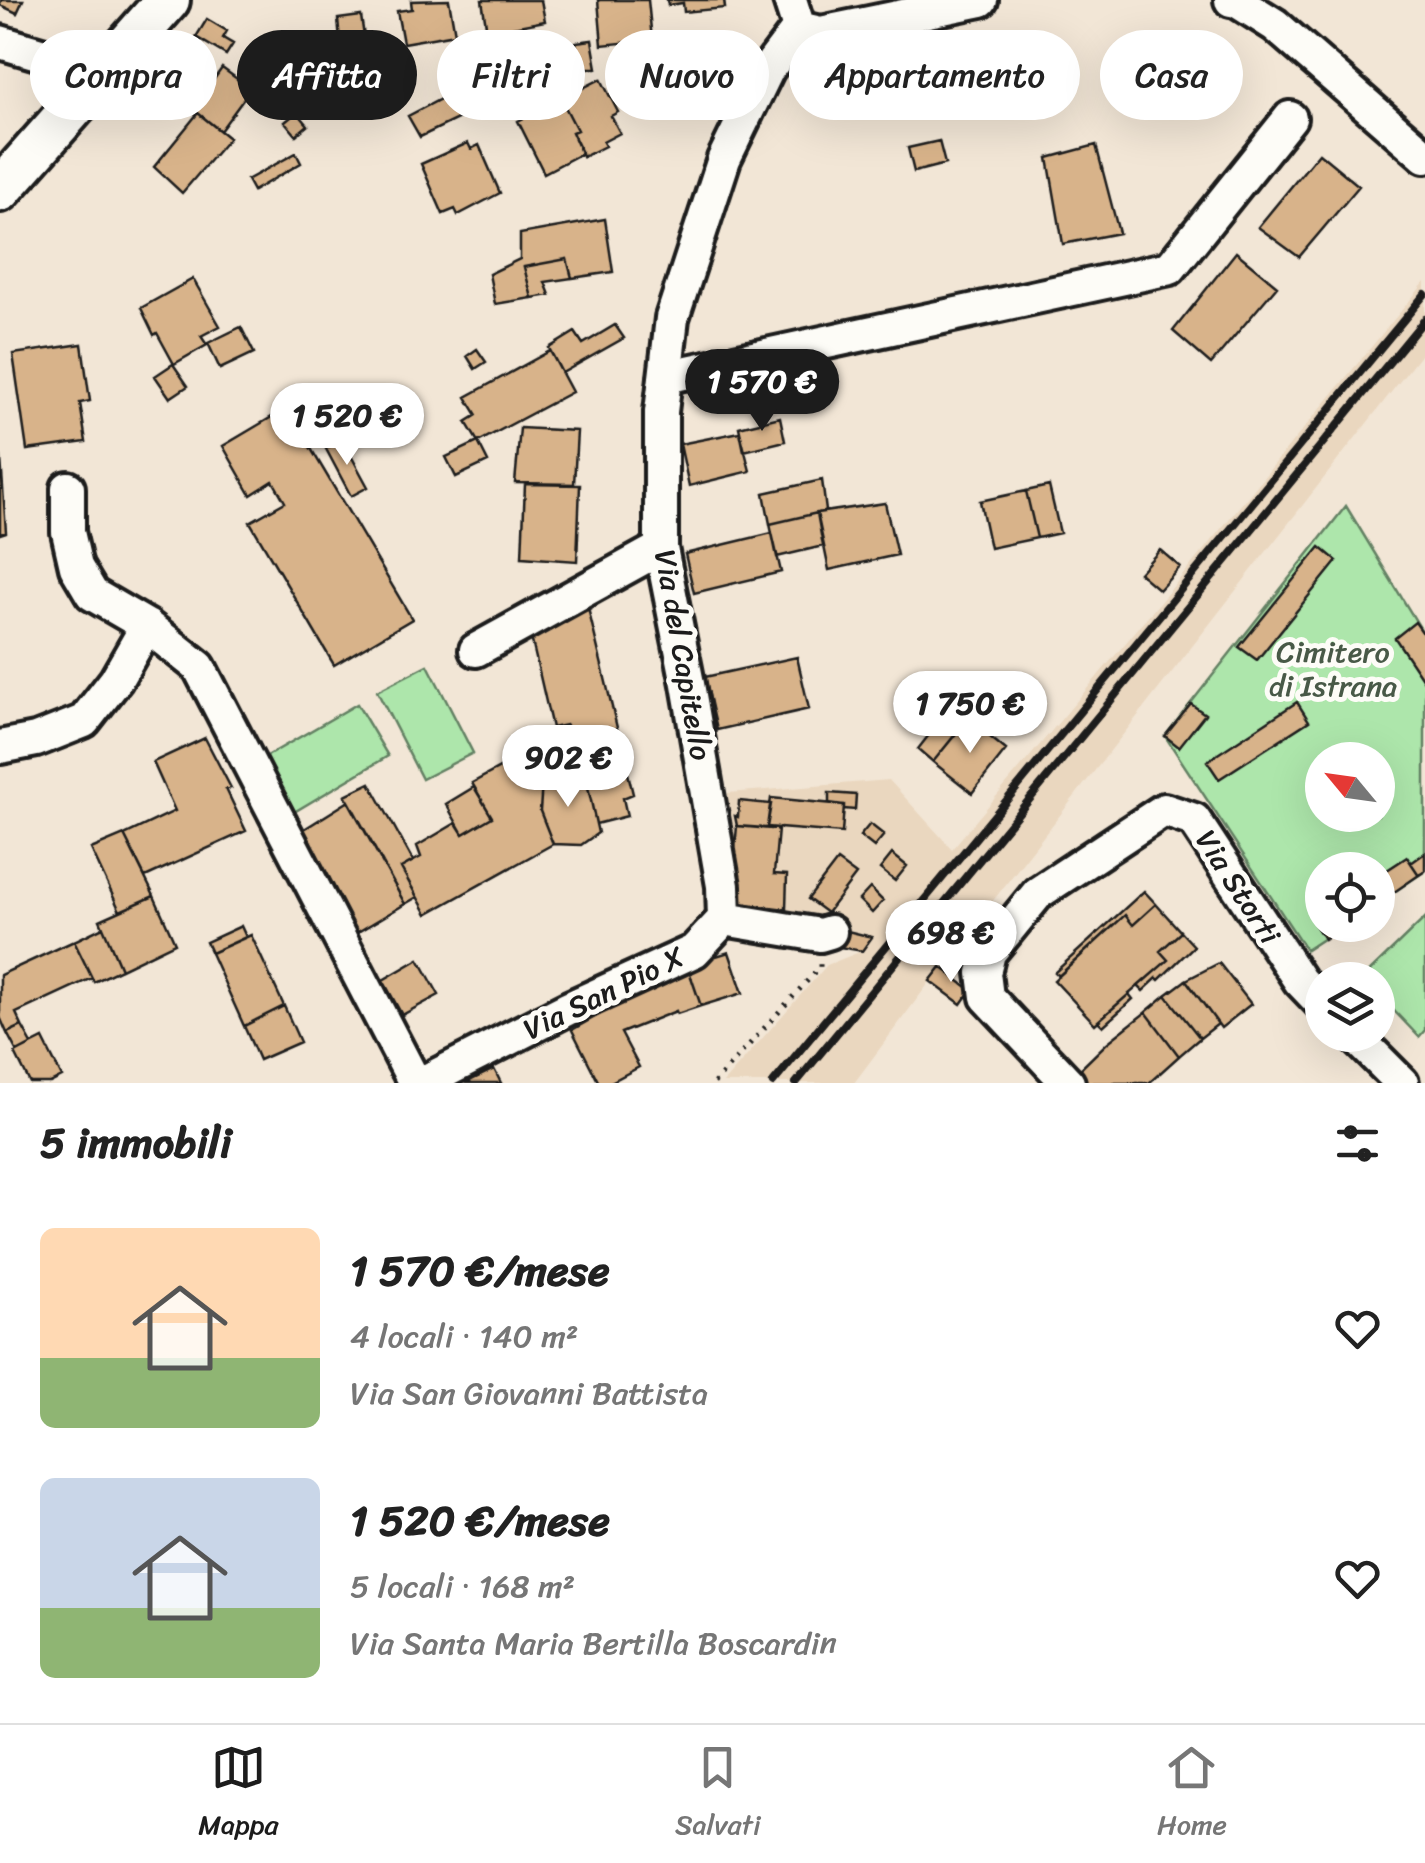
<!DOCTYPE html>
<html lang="it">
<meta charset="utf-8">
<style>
body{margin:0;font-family:Sriracha,sans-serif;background:#f6f6f6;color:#222;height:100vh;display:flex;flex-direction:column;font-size:38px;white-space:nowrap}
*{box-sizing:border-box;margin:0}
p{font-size:32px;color:#767676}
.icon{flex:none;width:55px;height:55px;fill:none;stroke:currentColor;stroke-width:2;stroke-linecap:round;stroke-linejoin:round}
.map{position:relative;height:1083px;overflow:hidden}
.side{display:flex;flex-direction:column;background:#fff;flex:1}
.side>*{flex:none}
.top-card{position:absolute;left:30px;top:30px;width:1365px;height:90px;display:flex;gap:20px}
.needle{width:65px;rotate:299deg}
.tools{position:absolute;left:1305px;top:742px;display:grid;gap:20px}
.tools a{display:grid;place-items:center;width:90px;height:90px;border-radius:50%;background:#fff;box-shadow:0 10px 40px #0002;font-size:50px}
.price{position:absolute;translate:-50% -85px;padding:0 22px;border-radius:35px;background:#fff;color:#222;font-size:32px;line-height:65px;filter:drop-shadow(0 2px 5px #0008)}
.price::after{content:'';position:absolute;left:50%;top:60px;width:30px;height:22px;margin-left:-15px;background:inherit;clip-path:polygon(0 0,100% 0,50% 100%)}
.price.selected{background:#1c1c1c;color:#fff}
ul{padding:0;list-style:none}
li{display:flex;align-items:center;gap:30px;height:250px;padding:0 40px}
li span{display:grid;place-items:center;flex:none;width:280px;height:200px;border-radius:15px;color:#555}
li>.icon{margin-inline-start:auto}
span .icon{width:120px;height:120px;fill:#fffc;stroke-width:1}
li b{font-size:42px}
h2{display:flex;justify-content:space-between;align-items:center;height:120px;padding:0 40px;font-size:42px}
.pill{padding:0 35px;border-radius:45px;background:#fff;box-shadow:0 10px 40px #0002;font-size:35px;line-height:90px}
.pill.selected{background:#1c1c1c;color:#fff}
.menu{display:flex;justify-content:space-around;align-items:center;height:140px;border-top:2px solid #e0e0e0;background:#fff;font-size:28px;color:#767676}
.menu a{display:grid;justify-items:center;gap:5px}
.menu .selected{color:#1c1c1c}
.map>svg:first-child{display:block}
.built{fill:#ead7bf}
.green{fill:#ade6ab;stroke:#648164;stroke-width:2.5;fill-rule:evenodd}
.building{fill:#d8b38a;stroke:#1c1c1c;stroke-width:2.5}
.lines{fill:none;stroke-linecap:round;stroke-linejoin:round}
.minor-casing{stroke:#1c1c1c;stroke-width:40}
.major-casing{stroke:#1c1c1c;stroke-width:50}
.path{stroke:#1c1c1c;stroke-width:5;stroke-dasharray:2.5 8;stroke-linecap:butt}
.minor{stroke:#fdfcf7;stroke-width:32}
.major{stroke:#fdfcf7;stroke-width:42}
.rail{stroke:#1c1c1c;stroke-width:8}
.labels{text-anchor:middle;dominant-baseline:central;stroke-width:10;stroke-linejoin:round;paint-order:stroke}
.park-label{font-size:30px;fill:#485947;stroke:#fdfcf7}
.street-label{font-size:30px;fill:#1c1c1c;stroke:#fdfcf7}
</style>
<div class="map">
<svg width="1425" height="1083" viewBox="0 0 1425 1083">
<rect width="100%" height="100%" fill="#f2e6d6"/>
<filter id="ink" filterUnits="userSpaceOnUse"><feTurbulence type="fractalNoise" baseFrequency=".01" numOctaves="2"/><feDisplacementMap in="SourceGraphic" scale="20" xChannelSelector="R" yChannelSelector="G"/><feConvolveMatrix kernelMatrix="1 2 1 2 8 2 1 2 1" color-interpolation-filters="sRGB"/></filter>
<g filter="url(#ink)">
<!-- built -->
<path class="built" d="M1425 282V349L941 967 854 1083H723L827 965 862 951 871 937 831 927 733 909 728 793 889 780 952 849 1182 576Z"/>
<!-- green -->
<path class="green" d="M1346 506 1425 636V871L1378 903V870H1322V925H1344L1306 950 1165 736ZM1322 760H1378V815H1322Z
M428 665 473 753 422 779 377 691Z
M357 704 388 756 294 812 262 759Z
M1425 918V1030L1419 1037 1378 994V980L1362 979Z"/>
<!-- building -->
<path class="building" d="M1 0H23L17 13 0 5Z
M449 0 455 34 403 43 397 11 412 9 411 1Z
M482 0H541L545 21 487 32Z
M598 0H648L652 40 602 45Z
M667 0H724L725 8 684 12 683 3 668 5Z
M361 16 371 85 357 87 331 46 340 40 338 19Z
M207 19 227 31 223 38 233 44 226 55 196 37Z
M992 39 1006 100 988 104 974 43Z
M592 40 597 68H579L576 42Z
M974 43 988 104 931 117 916 57Z
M669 44 673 72 654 71 651 47Z
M477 48 480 67 444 73 441 54Z
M222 68 251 89 220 131 193 109Z
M601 79 618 112 611 116 620 133 603 142 605 146 583 157 572 132 577 130 561 99Z
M386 85 396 103 383 110 373 92Z
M454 92 466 115 420 137 408 116Z
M561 99 577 130 572 132 582 153 544 173 518 121Z
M297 112 308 125 296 135 285 122Z
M198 113 229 138 182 193 154 167Z
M939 141 945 164 914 172 908 148Z
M468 143 471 149 479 145 500 193 458 215 455 209 443 214 421 164Z
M1096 145 1119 233 1063 244 1048 158Z
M296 153 301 163 253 191 247 180Z
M1319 153 1359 186 1299 257 1258 227Z
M605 219 613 272 572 278 567 259 524 267 532 298 495 304 489 274 520 259V234Z
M1236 252 1277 286 1211 364 1173 331Z
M567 259 572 278 545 282 550 295 532 298 524 267Z
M193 279 220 326 201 336 207 345 174 364 157 333 154 335 141 308Z
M615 325 624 338 562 373 549 348 575 332 583 344Z
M241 327 254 353 220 369 208 343Z
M82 344 90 401 80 403 86 442 27 450 13 354Z
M477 349 486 362 475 369 467 356Z
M550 351 572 392 478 442 466 422 477 415 466 397Z
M173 364 188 386 170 398 155 376Z
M287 408 412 619 334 665 250 522 285 502 273 481 251 495 223 446Z
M780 417 785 441 744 451 739 427Z
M520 428 577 431 574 484 515 483Z
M740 432 750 471 689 486 680 444Z
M342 439 368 487 351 496 326 449Z
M478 442 488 462 456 477 446 457Z
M0 443 6 532 0 534Z
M822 480 826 511 770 524 764 493Z
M525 484 580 485 577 561 522 557Z
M1049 486 1060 533 1037 538 1026 491Z
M1026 491 1037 538 990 548 980 501Z
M885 503 897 555 829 570 817 513Z
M817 513 823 546 777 557 770 524Z
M772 533 781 572 694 593 685 554Z
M1320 547 1337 561 1257 660 1239 647Z
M1160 550 1180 567 1159 590 1139 573Z
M588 608 633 794 623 798 627 816 596 824 588 787 568 769 542 782 540 811 553 844 427 914 401 868 421 857 417 846 456 823 463 834 492 817 472 783 559 736 562 741 570 738 566 725 552 728 528 624Z
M1415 622 1425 636V683L1395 638Z
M797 657 809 709 717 730 705 677Z
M967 686 983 700 933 762 918 749Z
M1297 702 1309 721 1219 779 1207 761Z
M1191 704 1205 714 1179 747 1165 736Z
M968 719 1006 750 972 793 933 762Z
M205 738 231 788 226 789 246 831 145 877 124 835 175 811 153 762Z
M568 769 588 787 598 833 581 845 553 844 540 811 542 782Z
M370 783 413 861 401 868 417 897 405 904 345 795Z
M474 787 492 817 463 834 446 804Z
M829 793 856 795 855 810 844 809V805L829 803Z
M771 798 844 805 842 833 767 827Z
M349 801 405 904 351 936 298 833Z
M739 801 771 804 767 827 771 829 737 826 735 816 738 817Z
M870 824 884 835 874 847 860 836Z
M737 826 778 829 774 874 787 875 786 909 736 903 739 872H733Z
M124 835 154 896 120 911 91 849Z
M1425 853V871L1419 875 1411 863Z
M892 854 907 866 895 881 880 869Z
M1407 857 1419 875 1378 903V876Z
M837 861 856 875 827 913 808 899Z
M870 888 883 901 872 913 859 900Z
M1144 891 1156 904 1133 925 1125 915 1059 976 1055 972Z
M154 896 175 943 121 969 100 920Z
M1156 904 1181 932 1160 951 1168 960 1095 1024 1054 980 1125 915 1133 925Z
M1322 913V925H1344L1324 939 1312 920Z
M241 926 246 937 211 953 206 942Z
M103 927 121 969 94 982 74 941Z
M831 927 872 937 862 951 828 945Z
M1181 932 1194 946 1159 980 1157 978 1143 991 1138 986 1168 960 1160 951Z
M251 935 284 1006 244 1026 211 953Z
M74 941 92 978 16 1013 22 1026 7 1033 0 1017V975Z
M729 952 743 993 701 1006 687 965Z
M419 959 439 995 402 1015 383 980Z
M1219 963 1251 1004 1221 1028 1186 980Z
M687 965 701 1006 677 1014 676 1011 621 1033 639 1067 609 1083H599L572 1030Z
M941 967 971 990 961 1004 930 981Z
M1186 980 1218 1024 1200 1038 1166 995Z
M1129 994 1133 999 1103 1026 1098 1021Z
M1166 995 1200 1038 1179 1056 1146 1012Z
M284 1006 300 1042 259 1060 244 1026Z
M1146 1012 1179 1056 1149 1083H1072L1069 1080 1107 1043Z
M22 1026 32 1044 17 1052 7 1033Z
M43 1039 62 1077 50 1083H30L15 1053Z
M494 1069 501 1083H465Z"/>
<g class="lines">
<defs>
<path id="minor" d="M1231 0 1237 1 1275 25 1425 156
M799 28 821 33 981 0
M0 42 51 57 91 87
M665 377 1170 268 1290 118
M68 488V532L76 567 92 594 147 626 199 667 415 1083
M476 650 661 548
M0 747 36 740 84 721 116 680 147 626
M724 919 723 886 688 684 661 548V412L672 318 724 159 768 69 799 28 790 0
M724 919 820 935 830 932
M1354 1035 1402 1083
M422 1083 569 1008 694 951 724 919
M1068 1083 987 997 984 973 989 953 1038 893 1164 810 1194 820 1300 981 1322 1004"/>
<path id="major" d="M0 190 168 0"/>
</defs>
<!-- minor casing -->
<use href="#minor" class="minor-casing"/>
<!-- major casing -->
<use href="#major" class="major-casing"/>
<!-- path -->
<path class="path" d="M714 1083 820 967V962"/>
<!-- minor -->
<use href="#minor" class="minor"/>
<!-- major -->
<use href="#major" class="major"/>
<!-- rail -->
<path class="rail" d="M773 1083 1425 294
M796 1083 1425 319"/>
</g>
</g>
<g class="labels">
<!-- park labels -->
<g class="park-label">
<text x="1333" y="652">Cimitero<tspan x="1333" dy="34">di Istrana</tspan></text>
</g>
<!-- street labels -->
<g class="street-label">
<text transform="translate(683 655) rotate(80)">Via del Capitello</text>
<text transform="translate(1238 887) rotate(57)">Via Storti</text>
<text transform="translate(604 993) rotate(-26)">Via San Pio X</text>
</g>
</g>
</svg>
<div class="tools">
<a><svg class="needle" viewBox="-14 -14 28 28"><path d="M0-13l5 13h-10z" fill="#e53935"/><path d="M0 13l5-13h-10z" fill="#767676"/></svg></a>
<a><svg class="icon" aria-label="locate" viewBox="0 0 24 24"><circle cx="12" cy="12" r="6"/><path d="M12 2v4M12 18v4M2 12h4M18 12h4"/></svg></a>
<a><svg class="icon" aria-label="layers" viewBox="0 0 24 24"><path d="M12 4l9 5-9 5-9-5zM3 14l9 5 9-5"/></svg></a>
</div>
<b class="price selected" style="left:762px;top:434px">1 570 €</b>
<b class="price" style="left:347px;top:468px">1 520 €</b>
<b class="price" style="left:970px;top:756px">1 750 €</b>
<b class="price" style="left:568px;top:810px">902 €</b>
<b class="price" style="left:951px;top:985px">698 €</b>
<div class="top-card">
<a class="pill">Compra</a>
<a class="pill selected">Affitta</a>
<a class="pill">Filtri</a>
<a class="pill">Nuovo</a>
<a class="pill">Appartamento</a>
<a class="pill">Casa</a>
</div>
</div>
<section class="side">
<h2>5 immobili<svg class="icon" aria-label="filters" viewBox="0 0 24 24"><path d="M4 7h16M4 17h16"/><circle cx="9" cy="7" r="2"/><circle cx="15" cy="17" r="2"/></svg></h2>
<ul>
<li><span style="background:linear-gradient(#ffd9b3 65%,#8fb573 0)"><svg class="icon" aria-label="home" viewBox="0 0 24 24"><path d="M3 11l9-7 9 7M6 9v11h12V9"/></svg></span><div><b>1 570 €/mese</b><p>4 locali · 140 m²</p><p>Via San Giovanni Battista</p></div><svg class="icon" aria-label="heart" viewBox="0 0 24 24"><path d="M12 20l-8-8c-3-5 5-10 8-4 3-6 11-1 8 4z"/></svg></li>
<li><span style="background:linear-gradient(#c9d6e8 65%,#8fb573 0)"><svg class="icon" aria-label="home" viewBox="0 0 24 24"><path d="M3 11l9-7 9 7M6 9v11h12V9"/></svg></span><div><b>1 520 €/mese</b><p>5 locali · 168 m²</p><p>Via Santa Maria Bertilla Boscardin</p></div><svg class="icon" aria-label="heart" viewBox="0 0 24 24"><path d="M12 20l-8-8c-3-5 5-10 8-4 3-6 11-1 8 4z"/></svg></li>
</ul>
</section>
<nav class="menu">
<a class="selected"><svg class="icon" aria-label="map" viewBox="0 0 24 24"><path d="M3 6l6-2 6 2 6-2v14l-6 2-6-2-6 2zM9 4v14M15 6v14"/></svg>Mappa</a>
<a><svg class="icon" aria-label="saved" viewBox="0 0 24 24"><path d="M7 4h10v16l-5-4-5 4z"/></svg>Salvati</a>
<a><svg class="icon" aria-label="home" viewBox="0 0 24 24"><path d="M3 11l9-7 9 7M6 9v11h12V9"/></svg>Home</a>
</nav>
